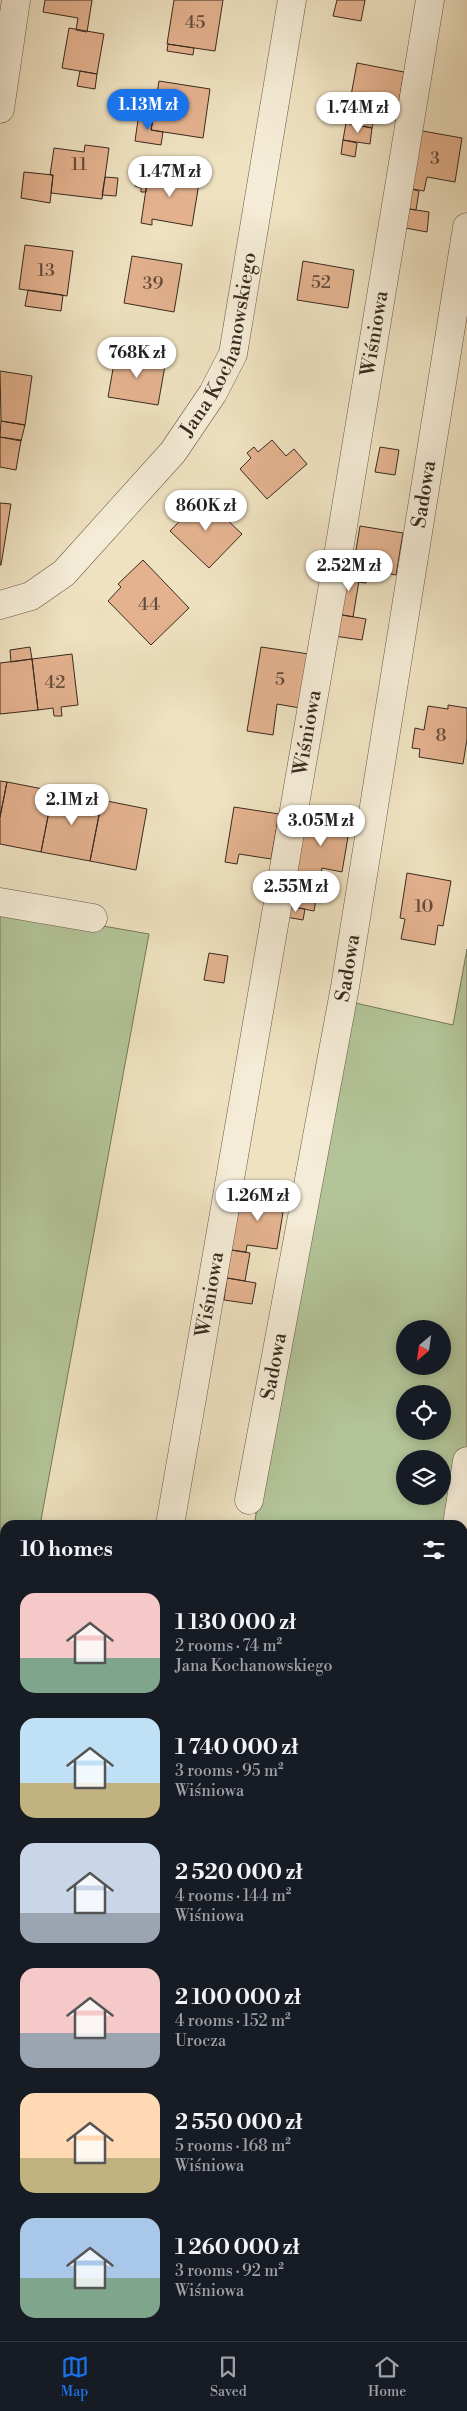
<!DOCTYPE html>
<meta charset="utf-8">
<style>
body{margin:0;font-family:"Libre Bodoni",serif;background:#20242c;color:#f1f3f6;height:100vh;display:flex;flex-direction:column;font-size:19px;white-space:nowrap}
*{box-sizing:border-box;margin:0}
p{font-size:16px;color:#9ea1a6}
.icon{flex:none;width:28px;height:28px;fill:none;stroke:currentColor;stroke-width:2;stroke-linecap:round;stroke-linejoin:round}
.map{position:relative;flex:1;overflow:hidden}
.sheet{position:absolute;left:0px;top:1520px;width:468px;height:821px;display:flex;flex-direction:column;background:#171b24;border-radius:15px 15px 0 0;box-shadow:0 2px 12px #0003}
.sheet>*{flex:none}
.needle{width:32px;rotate:209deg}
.tools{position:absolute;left:396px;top:1320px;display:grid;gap:10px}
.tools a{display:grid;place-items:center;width:55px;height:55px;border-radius:50%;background:#171b24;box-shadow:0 2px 12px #0003;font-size:25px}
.price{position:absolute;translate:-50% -42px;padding:0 11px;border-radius:18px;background:#fff;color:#222;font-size:16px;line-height:32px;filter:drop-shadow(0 1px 2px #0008)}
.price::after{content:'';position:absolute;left:50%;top:30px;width:15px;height:11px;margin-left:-8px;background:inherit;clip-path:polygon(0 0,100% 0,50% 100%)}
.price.selected{background:#1a73e8;color:#fff}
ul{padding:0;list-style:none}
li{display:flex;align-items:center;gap:15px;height:125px;padding:0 20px}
li span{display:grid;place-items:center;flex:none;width:140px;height:100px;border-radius:15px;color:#555}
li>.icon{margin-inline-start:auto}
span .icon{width:60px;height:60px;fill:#fffc;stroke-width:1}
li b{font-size:21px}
h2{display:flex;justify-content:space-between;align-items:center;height:60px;padding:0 20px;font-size:21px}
.menu{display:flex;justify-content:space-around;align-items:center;height:70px;border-top:1px solid #363941;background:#171b24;font-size:14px;color:#9ea1a6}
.menu a{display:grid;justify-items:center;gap:2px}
.menu .selected{color:#1a73e8}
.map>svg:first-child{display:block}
.green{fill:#b3c498;stroke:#76775c;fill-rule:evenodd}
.building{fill:#e4b28f;stroke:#392a20}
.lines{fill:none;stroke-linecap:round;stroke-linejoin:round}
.minor-casing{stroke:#665848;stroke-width:29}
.path{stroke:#392a20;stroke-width:3;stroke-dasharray:4 2.5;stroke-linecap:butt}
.minor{stroke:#f5ecd7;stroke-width:28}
.labels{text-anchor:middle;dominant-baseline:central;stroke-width:5;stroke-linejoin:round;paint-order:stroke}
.number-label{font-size:18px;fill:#644c3c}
.street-label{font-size:20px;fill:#392a20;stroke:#f5ecd7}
</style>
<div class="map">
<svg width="467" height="2341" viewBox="0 0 467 2341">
<rect width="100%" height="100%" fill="#efe2c1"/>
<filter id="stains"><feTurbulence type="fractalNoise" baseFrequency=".004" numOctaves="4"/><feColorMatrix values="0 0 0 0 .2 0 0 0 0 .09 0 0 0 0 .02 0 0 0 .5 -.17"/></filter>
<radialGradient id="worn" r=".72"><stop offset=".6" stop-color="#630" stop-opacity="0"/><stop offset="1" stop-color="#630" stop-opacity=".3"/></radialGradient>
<!-- green -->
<path class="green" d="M0 908 149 934 41 1520 55 1525H5V1967L0 1993Z
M467 949V1459L456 1525H254L351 1002 453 1025ZM405 1329H442V1366H405ZM405 1394H442V1431H405ZM405 1459H442V1496H405Z
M467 2052V2341H418L419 2336H462V2077Z"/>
<!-- building -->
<path class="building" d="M45 0H92L87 32 76 30 78 18 43 12Z
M174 0H223L215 51 167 44Z
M337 0H365L361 21 333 16Z
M69 28 104 34 97 74 62 68Z
M168 44 194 48 193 55 167 51Z
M357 63 404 72 396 120 375 116 372 128 346 123Z
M80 71 97 74 95 89 77 86Z
M159 81 210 89 203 138 151 130Z
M139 113 154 115 151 130 163 132 161 145 135 141Z
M346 123 372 128 370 144 343 140Z
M417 130 462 138 455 182 427 177 424 191 407 188Z
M343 140 357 143 355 157 341 154Z
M85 145 109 148 102 199 51 193 53 175H50L54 148 84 152Z
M138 167 149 169 146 192H141V188L135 186Z
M149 169 200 177 192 226 152 219V225L141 223Z
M24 172 53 175 50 203 21 198Z
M105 177 118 178 116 196 102 195Z
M407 188 419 191 416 210 403 208Z
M403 208 429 212 427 232 400 227Z
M25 245 73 251 67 296 19 289Z
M132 256 182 264 174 312 124 303Z
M303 261 354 270 348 308 297 300Z
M28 290 63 295 61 311 25 306Z
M116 352 166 360 158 405 108 397Z
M0 371 32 376 25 425 1 421Z
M1 421 25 425 21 441 0 437Z
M0 437 21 440 16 470 0 467Z
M272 440 286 456 294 449 307 464 267 499 240 469 251 458 247 453 254 447 258 452Z
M380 447 399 450 395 475 375 472Z
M203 497 242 534 209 568 170 531Z
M0 503 11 504 1 565H0Z
M360 526 403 533 396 575 368 570 366 583 358 582 361 569 353 568Z
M143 560 189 608 151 645 108 601 121 587 118 584Z
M345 567 361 569 353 617 337 614Z
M337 614 366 619 362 640 334 636Z
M30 647 32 659 11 662 10 650Z
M261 647 309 654 300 708 277 704 273 735 247 731Z
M72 654 78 705 61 707 62 716H54L53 708 38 710 32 659Z
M32 659 38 710 0 714V663Z
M448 705 467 708V739L463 764 419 757 420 749 412 748 415 728 424 730 428 706 448 709Z
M0 781 7 782 0 817Z
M7 782 53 791 41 852 0 844V817Z
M53 791 102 800 90 861 41 852Z
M102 800 147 809 136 870 90 861Z
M234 807 279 814 271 859 239 854 237 864 225 862Z
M303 817 350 825 342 872 322 868 320 878 293 873Z
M293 873 320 878 314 911 288 906Z
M407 873 451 881 443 926 438 925 435 945 401 939 405 919 400 918Z
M288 906 305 909 303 920 286 917Z
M209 953 228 956 224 983 204 980Z
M240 1193 285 1200 277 1249 247 1245 246 1252 231 1250Z
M231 1250 250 1253 245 1281 227 1278Z
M227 1278 256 1283 252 1304 224 1300Z
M462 1898 467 1899 466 1931 462 1930Z
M5 2137V2171L0 2170Z"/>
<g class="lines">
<defs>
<g id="minor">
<path d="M0 109 16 0"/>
<path id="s1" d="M0 605 31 596 64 573 173 452 213 393 233 354 292 0"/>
<path d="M0 902 93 918"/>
<path id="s2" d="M249 1500 345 987 467 227"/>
<path id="s3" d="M170 1525 337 562 430 0"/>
<path d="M457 1525 467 1461"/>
<path d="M326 2341 327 2336"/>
</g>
</defs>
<!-- minor casing -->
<use href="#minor" class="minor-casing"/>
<!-- path -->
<path class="path" d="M17 2341 18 2336"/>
<!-- minor -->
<use href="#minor" class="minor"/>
</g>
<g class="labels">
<!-- number labels -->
<g class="number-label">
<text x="195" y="22">45</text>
<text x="435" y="158">3</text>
<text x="79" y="164">11</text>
<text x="46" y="270">13</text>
<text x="321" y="282">52</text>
<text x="153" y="283">39</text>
<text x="149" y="604">44</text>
<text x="280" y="679">5</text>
<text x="55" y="682">42</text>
<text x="441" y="735">8</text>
<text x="424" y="906">10</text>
</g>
<!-- street labels -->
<g class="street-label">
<text stroke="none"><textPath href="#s3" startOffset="1209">Wiśniowa</textPath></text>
<text stroke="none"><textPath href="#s1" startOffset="355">Jana Kochanowskiego</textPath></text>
<text stroke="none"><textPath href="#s2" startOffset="1021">Sadowa</textPath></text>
<text stroke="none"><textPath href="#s3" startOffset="804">Wiśniowa</textPath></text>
<text stroke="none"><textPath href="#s2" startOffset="541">Sadowa</textPath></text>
<text stroke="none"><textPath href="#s3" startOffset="234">Wiśniowa</textPath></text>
<text stroke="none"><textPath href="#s2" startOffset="136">Sadowa</textPath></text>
</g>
</g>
<rect width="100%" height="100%" filter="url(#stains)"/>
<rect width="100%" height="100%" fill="url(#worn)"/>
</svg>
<div class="tools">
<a><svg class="needle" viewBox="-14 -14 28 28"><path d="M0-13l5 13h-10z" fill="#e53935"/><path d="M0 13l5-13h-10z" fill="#9ea1a6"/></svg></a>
<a><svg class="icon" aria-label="locate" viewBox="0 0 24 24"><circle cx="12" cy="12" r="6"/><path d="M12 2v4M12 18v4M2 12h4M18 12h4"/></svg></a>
<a><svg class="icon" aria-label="layers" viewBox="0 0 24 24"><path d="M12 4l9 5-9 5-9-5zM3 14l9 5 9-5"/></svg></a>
</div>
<b class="price selected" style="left:148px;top:131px">1.13M zł</b>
<b class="price" style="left:358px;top:134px">1.74M zł</b>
<b class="price" style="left:170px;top:198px">1.47M zł</b>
<b class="price" style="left:137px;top:379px">768K zł</b>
<b class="price" style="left:206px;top:532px">860K zł</b>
<b class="price" style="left:349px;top:592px">2.52M zł</b>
<b class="price" style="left:72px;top:826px">2.1M zł</b>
<b class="price" style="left:321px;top:847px">3.05M zł</b>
<b class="price" style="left:296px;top:913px">2.55M zł</b>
<b class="price" style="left:258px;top:1222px">1.26M zł</b>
<section class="sheet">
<h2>10 homes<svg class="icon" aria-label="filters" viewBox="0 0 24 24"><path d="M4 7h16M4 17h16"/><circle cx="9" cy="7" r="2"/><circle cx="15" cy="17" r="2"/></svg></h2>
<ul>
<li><span style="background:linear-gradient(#f6c9c9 65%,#7fa58c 0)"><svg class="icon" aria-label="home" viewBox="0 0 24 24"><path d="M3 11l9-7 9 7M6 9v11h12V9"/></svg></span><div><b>1 130 000 zł</b><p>2 rooms · 74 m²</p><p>Jana Kochanowskiego</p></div></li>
<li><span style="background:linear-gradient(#bfe0f5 65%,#c2b280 0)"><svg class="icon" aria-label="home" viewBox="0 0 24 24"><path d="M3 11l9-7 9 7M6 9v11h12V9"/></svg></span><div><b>1 740 000 zł</b><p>3 rooms · 95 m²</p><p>Wiśniowa</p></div></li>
<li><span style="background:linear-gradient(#c9d6e8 70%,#9aa5b1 0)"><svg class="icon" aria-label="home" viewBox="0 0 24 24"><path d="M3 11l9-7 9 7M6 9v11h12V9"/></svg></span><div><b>2 520 000 zł</b><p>4 rooms · 144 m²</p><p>Wiśniowa</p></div></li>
<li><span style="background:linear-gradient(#f6c9c9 65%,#9aa5b1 0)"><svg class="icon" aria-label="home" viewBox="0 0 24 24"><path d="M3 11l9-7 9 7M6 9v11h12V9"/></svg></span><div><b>2 100 000 zł</b><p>4 rooms · 152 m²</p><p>Urocza</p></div></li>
<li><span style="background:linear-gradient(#ffd9b3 65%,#c2b280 0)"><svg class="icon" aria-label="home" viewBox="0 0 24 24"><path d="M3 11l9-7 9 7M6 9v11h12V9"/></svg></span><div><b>2 550 000 zł</b><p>5 rooms · 168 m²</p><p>Wiśniowa</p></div></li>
<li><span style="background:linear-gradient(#a9c7e8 60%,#7fa58c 0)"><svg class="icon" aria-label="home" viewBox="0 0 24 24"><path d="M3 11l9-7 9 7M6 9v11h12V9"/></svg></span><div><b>1 260 000 zł</b><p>3 rooms · 92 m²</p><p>Wiśniowa</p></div></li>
</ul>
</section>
</div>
<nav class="menu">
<a class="selected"><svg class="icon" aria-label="map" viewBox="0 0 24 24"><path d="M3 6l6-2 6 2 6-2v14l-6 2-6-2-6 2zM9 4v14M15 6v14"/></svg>Map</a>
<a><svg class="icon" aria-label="saved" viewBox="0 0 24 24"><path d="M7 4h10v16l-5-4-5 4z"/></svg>Saved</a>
<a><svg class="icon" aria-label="home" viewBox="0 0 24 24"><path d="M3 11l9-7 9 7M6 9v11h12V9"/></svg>Home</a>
</nav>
